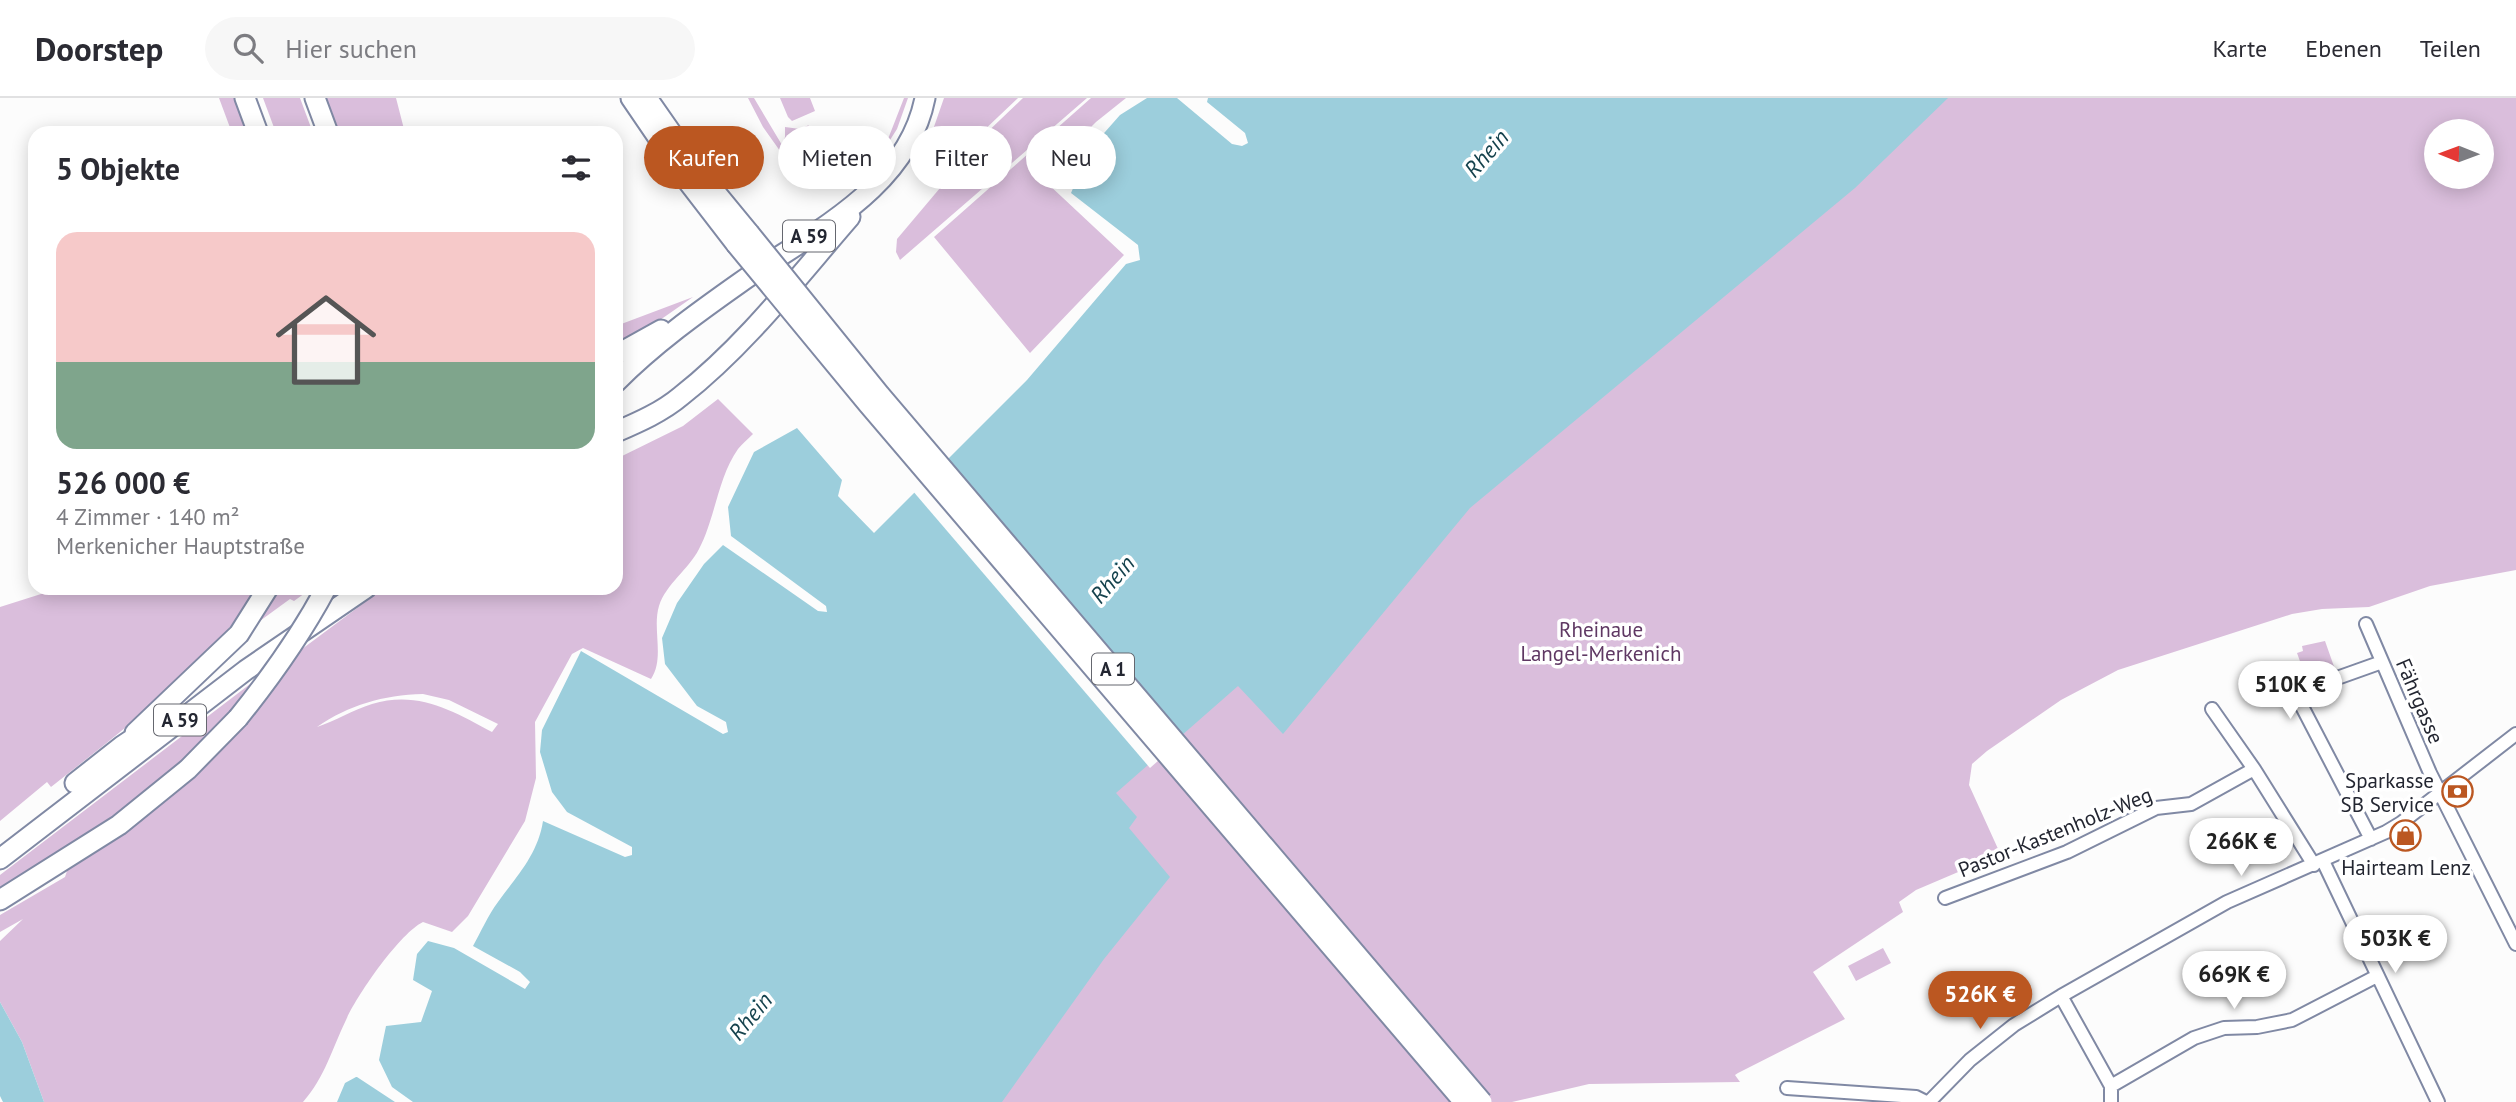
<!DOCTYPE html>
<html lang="de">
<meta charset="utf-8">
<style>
body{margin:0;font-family:"PT Sans",sans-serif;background:#f7f7f7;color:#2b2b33;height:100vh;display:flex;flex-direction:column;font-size:26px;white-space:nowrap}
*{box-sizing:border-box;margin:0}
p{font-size:23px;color:#7c7c81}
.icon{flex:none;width:38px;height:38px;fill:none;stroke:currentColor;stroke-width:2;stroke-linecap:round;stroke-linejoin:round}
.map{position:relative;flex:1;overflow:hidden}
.side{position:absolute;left:28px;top:28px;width:595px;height:469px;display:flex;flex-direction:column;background:#fff;border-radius:21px;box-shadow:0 4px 18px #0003}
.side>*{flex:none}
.guide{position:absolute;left:644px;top:28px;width:665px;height:63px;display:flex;gap:14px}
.needle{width:46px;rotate:271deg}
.buttons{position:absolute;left:2424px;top:21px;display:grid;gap:14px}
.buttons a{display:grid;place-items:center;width:70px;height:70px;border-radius:50%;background:#fff;box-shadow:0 4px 18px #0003;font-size:35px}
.price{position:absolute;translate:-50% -60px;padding:0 16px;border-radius:24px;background:#fff;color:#222;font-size:23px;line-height:46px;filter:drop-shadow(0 2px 4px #0008)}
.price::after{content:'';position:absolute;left:50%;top:42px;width:21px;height:16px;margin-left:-10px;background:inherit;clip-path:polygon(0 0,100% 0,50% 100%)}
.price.active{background:#bb5721;color:#fff}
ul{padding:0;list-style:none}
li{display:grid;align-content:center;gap:14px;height:371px;padding:0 28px}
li+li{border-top:2px solid #e1e1e2}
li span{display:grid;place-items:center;height:217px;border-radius:21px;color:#555}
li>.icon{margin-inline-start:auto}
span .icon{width:126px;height:126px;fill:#fffc;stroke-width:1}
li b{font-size:30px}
h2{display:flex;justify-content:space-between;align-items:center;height:84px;padding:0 28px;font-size:30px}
.pill{padding:0 24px;border-radius:32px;background:#fff;box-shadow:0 4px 18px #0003;font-size:24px;line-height:63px}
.pill.active{background:#bb5721;color:#fff}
header{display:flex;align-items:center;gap:42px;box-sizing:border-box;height:98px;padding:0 35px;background:#fff;border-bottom:2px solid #e1e1e2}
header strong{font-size:33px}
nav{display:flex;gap:38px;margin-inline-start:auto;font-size:24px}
.search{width:490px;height:63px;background:#f7f7f7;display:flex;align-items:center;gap:18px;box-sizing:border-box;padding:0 24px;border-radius:38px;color:#7c7c81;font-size:26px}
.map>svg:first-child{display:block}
.green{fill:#dabedc;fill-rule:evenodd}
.water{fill:#9ccedc}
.pier{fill:#fcfcfc}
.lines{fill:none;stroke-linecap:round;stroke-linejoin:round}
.minor-casing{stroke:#8089a4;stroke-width:16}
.highway-casing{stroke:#8089a4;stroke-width:23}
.minor{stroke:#fff;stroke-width:12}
.highway{stroke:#fff;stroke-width:19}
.highway-bridge-casing{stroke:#8089a4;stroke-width:23;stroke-linecap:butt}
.highway-bridge{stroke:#fff;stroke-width:19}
.labels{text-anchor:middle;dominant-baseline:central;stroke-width:7;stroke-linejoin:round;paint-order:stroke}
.shield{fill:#fff;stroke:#65676f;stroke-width:2}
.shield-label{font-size:19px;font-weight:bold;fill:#232631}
.park-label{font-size:21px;fill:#5f3863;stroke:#fff}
.street-label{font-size:21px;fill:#232631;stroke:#fff}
.poi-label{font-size:21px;fill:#232631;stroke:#fff;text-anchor:end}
.water-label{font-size:23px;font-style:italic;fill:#15424d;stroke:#fff}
</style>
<header>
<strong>Doorstep</strong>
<div class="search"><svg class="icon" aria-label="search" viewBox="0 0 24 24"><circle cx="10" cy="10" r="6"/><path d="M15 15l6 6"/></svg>Hier suchen</div>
<nav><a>Karte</a><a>Ebenen</a><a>Teilen</a></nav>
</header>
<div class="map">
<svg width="2516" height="1004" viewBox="0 0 2516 1004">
<rect width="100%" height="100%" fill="#fcfcfc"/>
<!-- green -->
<path class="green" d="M219 0H238L251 35H232Z
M263 0H300L313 35H276Z
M326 0H396L405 35H340Z
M748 0H754L782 47 785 39V29L800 31 809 27 790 51V67L763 29Z
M780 0H810L815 13 792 23 788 19Z
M904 0H908L897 31 871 72 864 75 888 41Z
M944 0H1018L979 37 954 67 928 46Z
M1023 0H1087L900 162 896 154 897 141 978 45V43Z
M1091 0H1126L1096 24 1051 69 1047 85 1124 157 1030 255 934 139Z
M1614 0H2516V472L2430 488 2369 509 2322 511 2292 516 2118 572 2061 602 1987 653 1972 666 1969 687 1999 753 1976 762 1977 766 1916 792 1899 804 1903 814 1813 874 1845 921 1738 975 1735 977 1740 984 1589 986 1512 1004H696ZM2436 33H2482V79H2436Z
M693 199 640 236 616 248V228Z
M718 301 753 336C748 341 742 346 738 351 718 379 715 421 699 451 689 471 666 486 659 508 652 531 665 560 651 581L583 550 572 556 535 624 536 680 525 723 468 818 452 834 423 824C400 835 357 897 346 922 332 951 325 979 303 1004H44L22 944 0 904V843L23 821 0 834V817L65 779 68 770 152 713 180 688 244 626 302 551 384 490H616V361L683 328ZM423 596 449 602 498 626 492 634C453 613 418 592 372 606 353 612 335 623 317 629 349 607 383 597 423 596Z
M60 490H260C204 570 127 629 51 689L47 684 0 723V509Z
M276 490H312L294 503 290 501 249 531Z
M2325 543 2337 577 2313 584 2305 565 2301 566 2297 555 2303 553 2302 548Z
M262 577 221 629 132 710 0 794V777Z
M1883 850 1891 865 1856 883 1848 868Z"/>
<!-- water -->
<path class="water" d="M1147 0H1177L1232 46 1242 48 1248 45 1245 35 1207 4 1208 0H1948L1855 90 1470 410 1283 636 1238 588 1116 695 1137 719 1129 730 1170 779 1104 861 1002 1004H413L392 989 379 962 386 928 421 924 432 893 413 882 417 856 428 843 454 850 525 891 530 884 520 874 473 848C481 834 488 817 498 804 517 778 538 756 543 723L625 759 632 757V749L567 714 552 694 540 654 542 632 581 553 723 636 728 634 726 624 697 608 665 566 662 540 677 505 704 466 723 447 818 513 827 514 826 508 731 438 728 409 754 354 797 330 842 382 838 398 874 435 1027 282 1126 166 1140 162 1138 147 1071 95 1090 51 1120 17Z
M0 904 22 944 44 1004H3L0 998Z
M356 979H357L395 1004H337L345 985Z"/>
<!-- pier -->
<path class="pier" d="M946 358 1185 639 1150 670 912 392Z"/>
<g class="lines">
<defs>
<path id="minor" d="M2366 526 2430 675 2516 846
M2212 611 2254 671 2314 767
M2371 741 2295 595 2382 564
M2323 763 2438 1004
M1945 800 2067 754 2156 710 2191 706 2254 671
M2061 898 2111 988V1004
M2111 988 2194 940 2224 930 2257 929 2292 922 2377 878
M1787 990 1916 999 1926 1004
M1929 1004 1970 962 2014 927 2061 898 2227 804 2386 734 2401 725 2516 636"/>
<path id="highway" d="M245 0 258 35
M315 0 328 35
M631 0 689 85 736 146
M647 0 698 73 749 135
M616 257 661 232
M616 284C654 246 697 215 741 184 810 135 907 92 925 0
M616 334C639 324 662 314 681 298 745 248 797 180 850 119
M135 635 239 536 268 490
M75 685 122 648 149 630
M0 761 246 572 366 490
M0 802 119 727 188 671 238 620"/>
</defs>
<!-- minor casing -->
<use href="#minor" class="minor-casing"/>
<!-- highway casing -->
<use href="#highway" class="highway-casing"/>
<!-- minor -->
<use href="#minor" class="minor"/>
<!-- highway -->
<use href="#highway" class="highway"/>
<defs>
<path id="highway-bridge" d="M749 135 880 297 1482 1004
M736 146 868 306 1464 1004
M238 620C271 579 301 537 326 490"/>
</defs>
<!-- highway-bridge casing -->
<use href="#highway-bridge" class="highway-bridge-casing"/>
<!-- highway-bridge -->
<use href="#highway-bridge" class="highway-bridge"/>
</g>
<!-- icons -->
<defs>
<symbol id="bank-ring" viewBox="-11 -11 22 22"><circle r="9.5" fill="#fff" stroke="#bb5721" stroke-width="1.5"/><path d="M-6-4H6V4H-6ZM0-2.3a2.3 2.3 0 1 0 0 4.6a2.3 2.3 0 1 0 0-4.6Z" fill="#bb5721"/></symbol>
<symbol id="shop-ring" viewBox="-11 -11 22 22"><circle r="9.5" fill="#fff" stroke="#bb5721" stroke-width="1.5"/><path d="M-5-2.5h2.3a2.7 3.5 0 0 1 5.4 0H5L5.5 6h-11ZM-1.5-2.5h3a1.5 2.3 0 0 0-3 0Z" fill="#bb5721"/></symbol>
</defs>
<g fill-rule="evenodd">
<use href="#bank-ring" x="2440" y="676" width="35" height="35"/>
<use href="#shop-ring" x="2388" y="720" width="35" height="35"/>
</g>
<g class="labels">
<!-- shield labels -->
<g class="shield">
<rect x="783" y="122.5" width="52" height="31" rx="5"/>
<rect x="1092" y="555.5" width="42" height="31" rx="5"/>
<rect x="154" y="606.5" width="52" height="31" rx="5"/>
</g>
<g class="shield-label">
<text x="809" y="138">A 59</text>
<text x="1113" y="571">A 1</text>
<text x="180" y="622">A 59</text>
</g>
<!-- park labels -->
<g class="park-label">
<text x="1601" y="531">Rheinaue<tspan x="1601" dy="24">Langel-Merkenich</tspan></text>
</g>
<!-- street labels -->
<g class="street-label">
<text transform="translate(2420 603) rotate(67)">Fährgasse</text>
<text transform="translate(2055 734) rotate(-22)">Pastor-Kastenholz-Weg</text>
</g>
<!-- poi labels -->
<g class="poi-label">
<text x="2434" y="682">Sparkasse<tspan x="2434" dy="24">SB Service</tspan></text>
<text x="2406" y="769" text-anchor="middle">Hairteam Lenz</text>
</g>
<!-- water labels -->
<g class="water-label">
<text transform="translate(1486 55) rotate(-49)">Rhein</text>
<text transform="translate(1112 481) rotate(-49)">Rhein</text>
<text transform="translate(750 918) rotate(-50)">Rhein</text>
</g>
</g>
</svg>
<div class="buttons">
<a><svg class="needle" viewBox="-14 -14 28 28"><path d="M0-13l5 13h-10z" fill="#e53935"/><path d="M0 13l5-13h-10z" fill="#7c7c81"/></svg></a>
</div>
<b class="price" style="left:2290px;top:623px">510K €</b>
<b class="price" style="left:2241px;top:780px">266K €</b>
<b class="price" style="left:2395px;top:877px">503K €</b>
<b class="price" style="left:2234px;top:913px">669K €</b>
<b class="price active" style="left:1980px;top:933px">526K €</b>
<div class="guide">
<a class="pill active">Kaufen</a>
<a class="pill">Mieten</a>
<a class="pill">Filter</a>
<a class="pill">Neu</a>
</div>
<section class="side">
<h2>5 Objekte<svg class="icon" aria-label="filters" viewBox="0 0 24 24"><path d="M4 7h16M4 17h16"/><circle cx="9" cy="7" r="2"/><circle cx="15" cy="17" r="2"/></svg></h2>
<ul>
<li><span style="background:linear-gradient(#f6c9c9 60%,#7fa58c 0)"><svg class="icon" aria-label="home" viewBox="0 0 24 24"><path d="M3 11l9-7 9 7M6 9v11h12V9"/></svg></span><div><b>526 000 €</b><p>4 Zimmer · 140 m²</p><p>Merkenicher Hauptstraße</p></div></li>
</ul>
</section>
</div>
